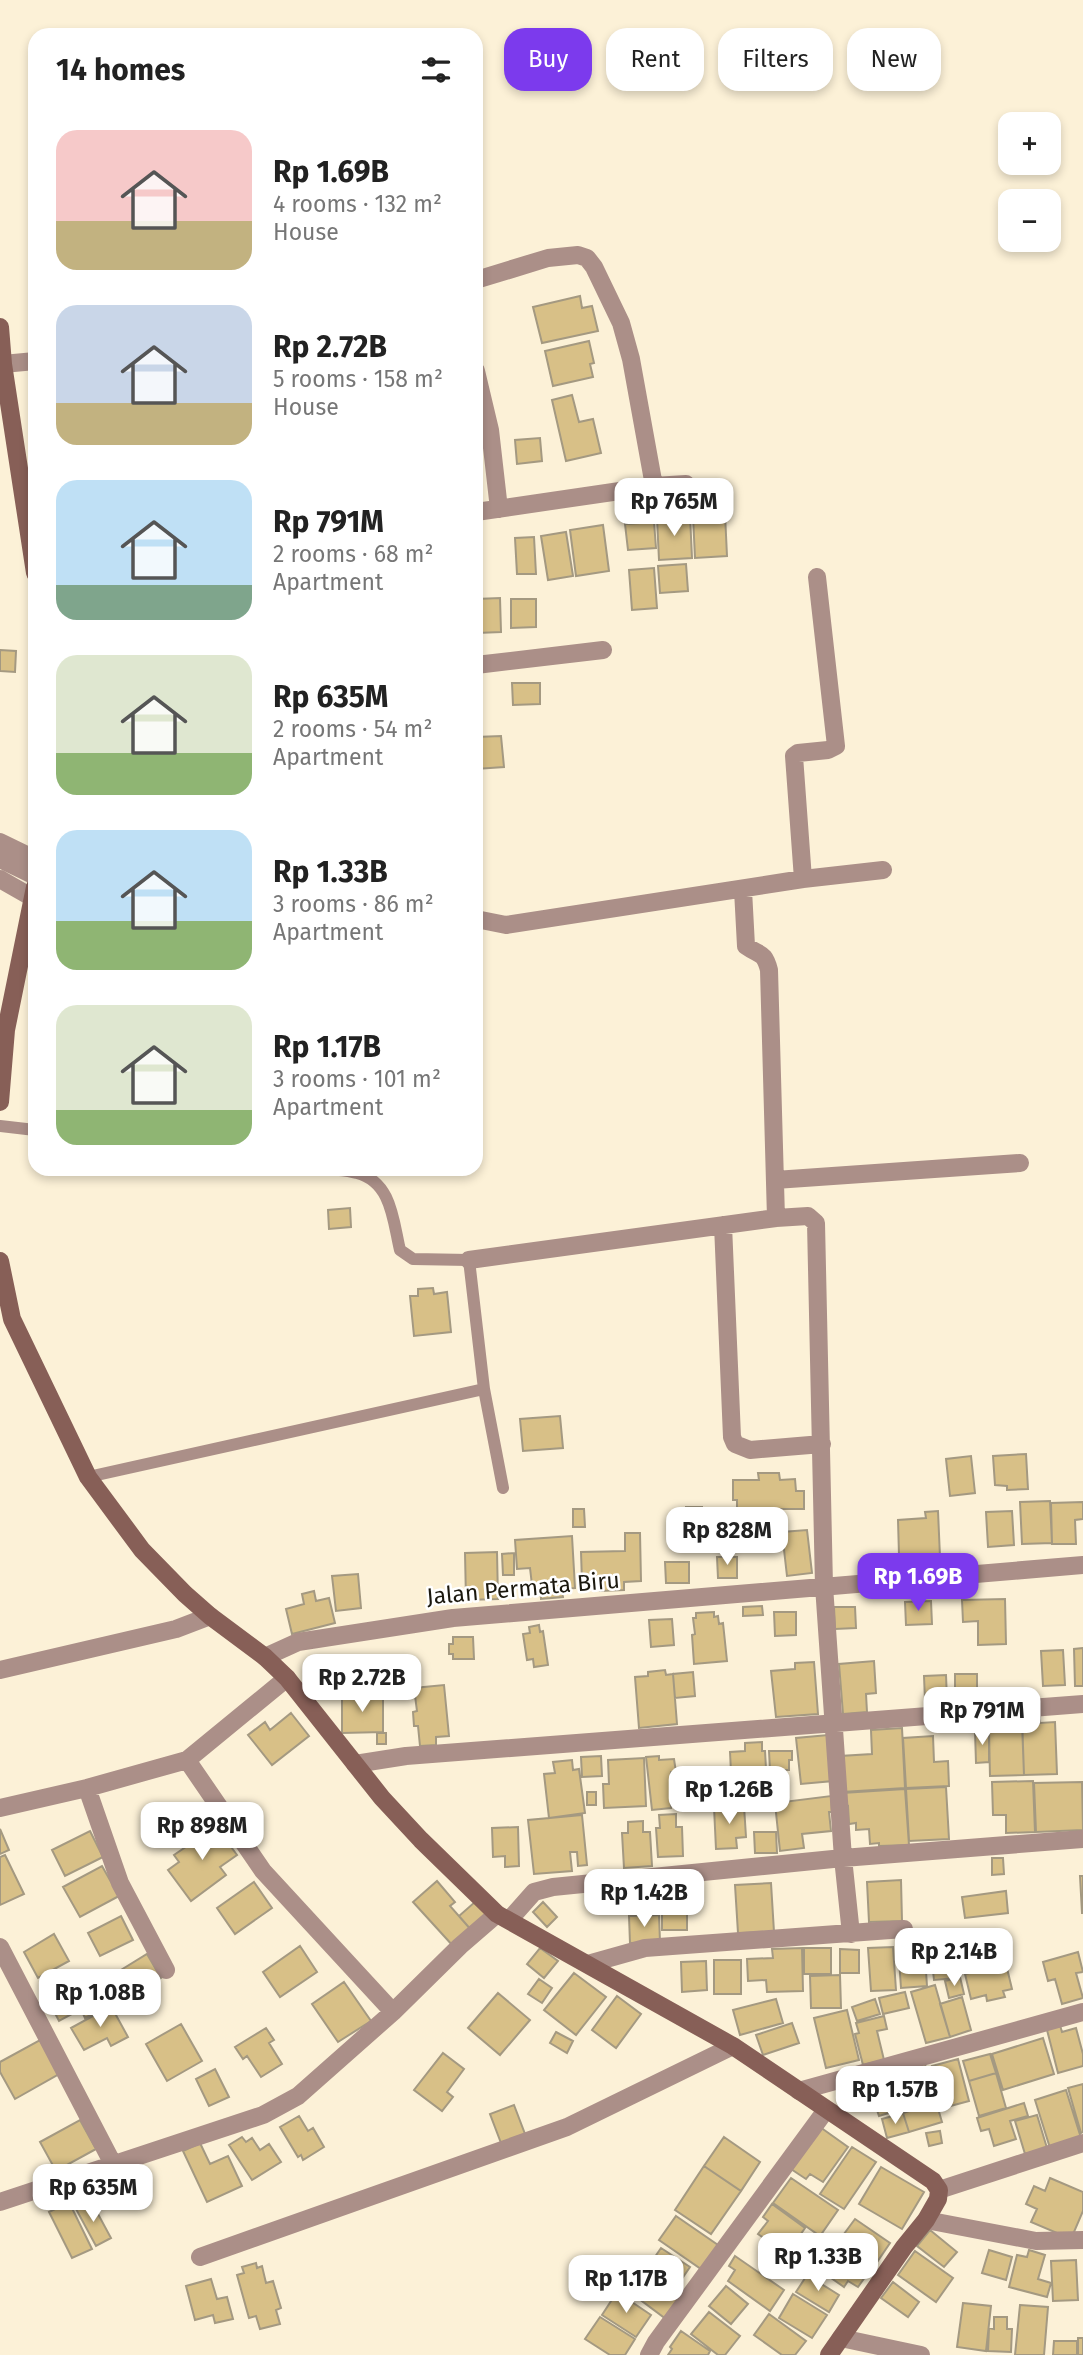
<!DOCTYPE html>
<meta charset="utf-8">
<style>
body{margin:0;font-family:"Fira Sans",sans-serif;background:#f6f6f6;color:#222;height:100vh;display:flex;flex-direction:column;font-size:26px;white-space:nowrap}
*{box-sizing:border-box;margin:0}
p{font-size:23px;color:#767676}
.icon{flex:none;width:38px;height:38px;fill:none;stroke:currentColor;stroke-width:2;stroke-linecap:round;stroke-linejoin:round}
.map{position:relative;flex:1;overflow:hidden}
.drawer{position:absolute;left:28px;top:28px;width:455px;height:1148px;display:flex;flex-direction:column;background:#fff;border-radius:21px;box-shadow:0 4px 10px #0003}
.drawer>*{flex:none}
.guide{position:absolute;left:504px;top:28px;width:472px;height:63px;display:flex;gap:14px}
.tools{position:absolute;left:998px;top:112px;display:grid;gap:14px}
.tools a{display:grid;place-items:center;width:63px;height:63px;border-radius:14px;background:#fff;box-shadow:0 4px 10px #0003;font-size:35px}
.price{position:absolute;translate:-50% -60px;padding:0 16px;border-radius:14px;background:#fff;color:#222;font-size:23px;line-height:46px;filter:drop-shadow(0 2px 4px #0008)}
.price::after{content:'';position:absolute;left:50%;top:42px;width:21px;height:16px;margin-left:-10px;background:inherit;clip-path:polygon(0 0,100% 0,50% 100%)}
.price.current{background:#7c3aed;color:#fff}
ul{padding:0;list-style:none}
li{display:flex;align-items:center;gap:21px;height:175px;padding:0 28px}
li span{display:grid;place-items:center;flex:none;width:196px;height:140px;border-radius:21px;color:#555}
li>.icon{margin-inline-start:auto}
span .icon{width:84px;height:84px;fill:#fffc;stroke-width:1}
li b{font-size:30px}
h2{display:flex;justify-content:space-between;align-items:center;height:84px;padding:0 28px;font-size:30px}
.tag{padding:0 24px;border-radius:21px;background:#fff;box-shadow:0 4px 10px #0003;font-size:24px;line-height:63px}
.tag.current{background:#7c3aed;color:#fff}
.map>svg:first-child{display:block}
.building{fill:#d8c087;stroke:#a49981;stroke-width:2}
.lines{fill:none;stroke-linecap:round;stroke-linejoin:round}
.lane{stroke:#ab8f88;stroke-width:12}
.street{stroke:#ab8f88;stroke-width:18}
.secondary{stroke:#875f57;stroke-width:18}
.labels{text-anchor:middle;dominant-baseline:central;stroke-width:5;stroke-linejoin:round;paint-order:stroke}
.street-label{font-size:23px;fill:#1b180e;stroke:#fff}
</style>
<div class="map">
<svg width="1083" height="2355" viewBox="0 0 1083 2355">
<rect width="100%" height="100%" fill="#fcf1d7"/>
<!-- building -->
<path class="building" d="M580 296 582 308 592 306 598 331 542 343 533 307Z
M589 341 594 363 590 364 593 377 553 386 545 351Z
M572 395 579 422 593 419 601 453 566 461 552 400Z
M540 438 542 461 517 464 515 440Z
M725 514 727 556 695 558 693 516Z
M690 516 692 558 659 560 657 518Z
M654 522 656 548 628 550 625 524Z
M603 525 609 571 576 576 570 530Z
M566 532 573 576 548 580 541 536Z
M534 537 536 574H517L515 538Z
M686 564 688 591 660 593 658 566Z
M654 568 657 608 632 610 629 570Z
M500 598 501 632 477 633 476 599Z
M511 599H536V627L511 628Z
M0 650 16 651 15 672 0 671Z
M512 683H540V704L513 705Z
M501 736 504 767 476 769V737Z
M350 1208 351 1227 329 1229 328 1210Z
M433 1288 434 1294 447 1292 451 1332 414 1336 410 1296H418V1289Z
M560 1416 563 1448 523 1451 520 1419Z
M1026 1454 1028 1489 1007 1490V1486L995 1485 993 1456Z
M971 1456 975 1493 950 1496 946 1459Z
M758 1473H779L780 1480 795 1479 796 1491H804V1509H781V1520H737V1500H733V1480H759Z
M1050 1501 1052 1543 1022 1544 1020 1502Z
M1083 1502V1519L1075 1520 1076 1544H1052L1051 1503Z
M686 1507H702V1522H686Z
M573 1509H584L585 1527H573Z
M938 1511 940 1557 916 1558V1554L899 1555 898 1520 926 1518 925 1512Z
M1012 1511 1014 1545 988 1547 986 1512Z
M807 1530 812 1573 787 1576 782 1532Z
M625 1533H640L641 1581 624 1582V1590L600 1591V1584L582 1582 581 1552 625 1551Z
M572 1536 575 1588 562 1589 563 1597 541 1599 540 1585H532L530 1568 517 1569 515 1540Z
M497 1552 498 1599 466 1600 465 1553Z
M514 1553V1575H503L502 1554Z
M717 1557H737V1578H718Z
M665 1562H689V1583H666Z
M358 1574 361 1608 336 1611 332 1576Z
M314 1591 316 1601 329 1598 335 1623 292 1634 286 1609 304 1604 302 1594Z
M1005 1599 1006 1644 978 1645V1621L963 1622 962 1600Z
M931 1601 932 1624 906 1625 905 1602Z
M762 1606 763 1615 743 1616V1607Z
M834 1607H855L856 1628 835 1629Z
M714 1612V1617L718 1616 719 1624 723 1623 727 1661 694 1664 692 1635 695 1634 693 1618H696V1613Z
M774 1612H796V1635L775 1636Z
M672 1619 674 1645 651 1647 649 1620Z
M539 1625 540 1632 543 1631 548 1665 534 1667 533 1659 527 1660 523 1634 530 1633 529 1627Z
M453 1637H473L474 1659H453V1654H449V1644H453Z
M1083 1648V1686H1075L1074 1649Z
M1063 1650 1065 1685 1043 1686 1041 1651Z
M874 1661 876 1693 866 1694 867 1712 843 1714 839 1664Z
M814 1662 818 1714 776 1717 771 1671 795 1669V1663Z
M665 1670 666 1675 673 1674 677 1724 639 1728 635 1677 648 1676V1672Z
M693 1672 695 1696 675 1698 673 1674Z
M955 1674H977V1697H955Z
M946 1675 947 1700 925 1701 924 1676Z
M444 1685 449 1736 436 1737V1745L420 1746 418 1726H414L413 1712 417 1711 414 1688Z
M383 1694V1732L342 1733V1695Z
M291 1713 309 1736 272 1765 248 1735 265 1722 270 1730Z
M1022 1717H1040V1723L1055 1722 1057 1774 1024 1775Z
M1022 1723 1024 1775 990 1776 989 1731H1001V1724Z
M902 1728 905 1788 842 1792 840 1756 872 1754 871 1730Z
M975 1731H989V1762L976 1763Z
M377 1733H386V1744H377Z
M828 1735 833 1781 801 1784 796 1738Z
M933 1736 934 1762 948 1761 949 1786 906 1788 903 1738Z
M762 1742V1751H765L767 1786H770V1800L744 1801V1792H732L730 1752 745 1751V1743Z
M769 1751H792V1760H789V1770H770Z
M601 1756 602 1776 582 1777 581 1757Z
M659 1756V1760L674 1759 676 1772H671L670 1782 671 1808 652 1810 646 1757Z
M644 1758 646 1806 604 1808 603 1784H609L608 1760Z
M572 1760 573 1770 579 1769 585 1813 549 1818 544 1774 555 1773 553 1762Z
M1033 1781 1035 1832 1006 1833V1815H993L992 1782Z
M1082 1782 1083 1830 1036 1832 1034 1783Z
M946 1787 949 1839 909 1841 906 1789Z
M905 1789 909 1845 879 1846V1843L870 1844 869 1829 856 1830V1823L849 1824 848 1806 843 1807 842 1793Z
M587 1792H596V1805H587Z
M831 1796 832 1812H829L831 1831 802 1834 804 1848 780 1851 775 1803Z
M744 1806 746 1837 736 1838 737 1848 716 1849 714 1807Z
M676 1814V1827H682L683 1856 658 1857 656 1828H660L659 1815Z
M582 1815 587 1865 578 1866 577 1852H570L572 1871 534 1874 528 1820Z
M643 1821V1832H650L652 1866 624 1868 622 1833H628V1822Z
M214 1824 237 1855 220 1867 226 1875 191 1901 168 1870 179 1862 174 1855 190 1844 188 1842Z
M518 1827 519 1866 505 1867V1856L493 1857 492 1828Z
M0 1829 9 1850 0 1854Z
M90 1831 103 1857 65 1876 52 1850Z
M754 1832H776L777 1853H755Z
M5 1855 24 1894 0 1905V1857Z
M992 1858H1003L1004 1874 992 1875Z
M102 1866 119 1896 80 1917 63 1887Z
M1080 1876H1083V1913H1082Z
M901 1880 902 1921 869 1922 867 1882Z
M437 1881 455 1902 450 1906 472 1931 454 1947 413 1902Z
M254 1882 272 1908 235 1934 217 1908Z
M771 1883 774 1932 738 1933 735 1885Z
M1006 1891 1008 1913 965 1918 962 1897Z
M476 1901 490 1915 472 1931 459 1916Z
M543 1902 557 1917 547 1927 533 1912Z
M662 1903H687V1930H662Z
M659 1915 660 1942 630 1943 629 1916Z
M121 1916 133 1940 100 1956 88 1933Z
M54 1934 69 1961 38 1978 24 1952Z
M951 1934 956 1978 934 1980 929 1935Z
M985 1936 988 1965 966 1968 963 1938Z
M924 1942 927 1986 901 1988 898 1944Z
M300 1946 317 1972 280 1997 263 1972Z
M893 1947 896 1990 871 1991 868 1948Z
M540 1948 558 1961 544 1978 527 1964Z
M802 1948 803 1991 767 1992 766 1980 748 1981 747 1959 773 1958 772 1949Z
M804 1948H831V1974H804Z
M840 1949 859 1950V1973H840Z
M1078 1952 1083 1972 1076 1973 1083 1998 1062 2004 1055 1979 1048 1981 1043 1962Z
M147 1954 161 1978 129 1996 116 1973Z
M714 1960H741V1994H714Z
M706 1961 707 1990 682 1992 681 1962Z
M1006 1964 1012 1989 1003 1991 1005 1997 987 2001 986 1995 971 1999 965 1974Z
M574 1973 606 1997 576 2035 544 2010Z
M840 1975 841 2008H811L810 1976Z
M90 1976 106 2007 85 2018 81 2009 59 2021 47 1998Z
M960 1977 964 1994 949 1998 945 1981Z
M539 1979 552 1988 542 2003 528 1994Z
M344 1982 371 2021 338 2042 312 2004Z
M935 1985 950 2037 926 2043 911 1992Z
M905 1992 909 2008 883 2014 879 1998Z
M498 1993 530 2020 500 2055 468 2028Z
M617 1996 641 2014 616 2048 592 2030Z
M962 1997 971 2030 950 2037 940 2004Z
M776 1999 783 2023 740 2035 733 2010Z
M875 1999 880 2014 857 2021 852 2007Z
M111 2006 128 2037 111 2046 107 2038 84 2050 71 2028Z
M847 2010 859 2060 826 2068 814 2018Z
M884 2016 887 2029 877 2031 884 2060 863 2065 855 2034 859 2033 856 2023Z
M1059 2022 1062 2032 1076 2028 1083 2054V2066L1058 2073 1046 2026Z
M792 2023 799 2043 763 2055 756 2035Z
M181 2024 202 2061 167 2081 146 2044Z
M266 2028 274 2040 269 2043 282 2064 261 2077 247 2056 243 2059 235 2047Z
M556 2032 573 2041 567 2053 550 2043Z
M1043 2038 1054 2074 1003 2090 992 2054Z
M40 2040 59 2074 15 2099 0 2072V2062Z
M443 2053 464 2069 447 2092 453 2097 442 2111 414 2090Z
M990 2054 996 2073 969 2081 963 2061Z
M958 2059 969 2101 943 2108 932 2066Z
M924 2061 942 2122 909 2132 903 2113 909 2111 896 2069Z
M215 2069 229 2097 209 2106 196 2079Z
M894 2072 905 2108 879 2116 867 2080Z
M996 2073 1006 2108 979 2116 969 2081Z
M1083 2084V2132L1081 2133 1068 2088Z
M1066 2090 1081 2138 1050 2148 1035 2100Z
M1024 2103 1028 2116 1010 2121 1016 2139 994 2146 989 2129 981 2131 977 2118Z
M514 2105 525 2134 501 2143 490 2114Z
M903 2113 909 2132 887 2138 882 2119Z
M1037 2115 1047 2148 1025 2154 1015 2121Z
M299 2116 308 2131 313 2128 324 2147 303 2160 301 2155 298 2157 280 2127Z
M80 2120 96 2149 56 2171 40 2142Z
M820 2127 848 2147 823 2182 810 2174 806 2179 791 2169Z
M940 2131 942 2143 929 2146 926 2133Z
M242 2137 246 2142 252 2138 260 2150 269 2144 281 2162 252 2180 229 2145Z
M724 2137 760 2162 741 2191 704 2166Z
M200 2143 210 2164 228 2156 242 2186 207 2202 183 2151Z
M852 2147 876 2162 844 2209 820 2194Z
M704 2166 741 2191 711 2234 675 2210Z
M881 2167 924 2192 902 2229 859 2204Z
M791 2178 838 2210 820 2236 773 2203Z
M1050 2178 1083 2192V2211L1071 2239 1031 2222 1037 2209 1026 2204 1034 2186 1045 2191Z
M91 2201 111 2238 96 2246 76 2209Z
M69 2202 92 2249 72 2258 49 2212Z
M772 2204 805 2228 796 2241 792 2238 782 2251 758 2234 768 2221 763 2217Z
M676 2216 718 2245 701 2269 659 2240Z
M855 2219 890 2243 873 2268 853 2254 856 2249 841 2238Z
M930 2230 957 2252 944 2267 917 2246Z
M661 2248 690 2267 677 2286 648 2267Z
M840 2250 870 2270 858 2287 848 2281 844 2287 824 2273Z
M989 2250 1012 2257 1006 2280 982 2273Z
M1029 2250 1045 2255 1038 2279 1051 2283 1047 2297 1009 2287 1017 2255 1027 2257Z
M915 2251 953 2278 936 2302 898 2275Z
M735 2256 784 2290 770 2311 728 2281 735 2270 729 2266Z
M633 2257 684 2295 666 2319 615 2281Z
M1076 2260 1078 2300 1053 2301 1051 2261Z
M256 2263 257 2268 262 2266 266 2283 273 2281 281 2308 276 2310 280 2324 260 2329 256 2316 249 2318 237 2275 244 2273 242 2267Z
M807 2275 839 2295 829 2312 796 2292Z
M211 2279 217 2299 227 2297 233 2319 215 2323 213 2315 195 2320 186 2286Z
M893 2282 919 2302 908 2317 881 2298Z
M726 2286 748 2304 731 2324 709 2306Z
M617 2292 651 2315 636 2337 602 2315Z
M793 2294 827 2315 812 2338 779 2318Z
M963 2303 991 2306 986 2351 957 2347Z
M1020 2305 1048 2307 1044 2355H1015Z
M709 2312 740 2336 725 2355H718L691 2334Z
M769 2314 806 2341 795 2355H782L754 2335Z
M600 2317 635 2339 625 2355H610L585 2339Z
M994 2317H1007V2329H1012L1011 2352 988 2351 989 2328 994 2329Z
M681 2331 710 2351 708 2355H668L672 2349 670 2347Z
M1078 2338H1083V2355H1078Z
M1054 2341H1077V2355H1053Z"/>
<g class="lines">
<!-- lane -->
<path class="lane" d="M0 1126 35 1130
M329 1169C338 1170 348 1170 357 1173 392 1182 393 1221 400 1250L413 1259 469 1260 484 1389 503 1488
M88 1477 484 1389"/>
<!-- street -->
<path class="street" d="M476 280 548 258 578 255 587 258 594 267 621 323 631 359 654 486
M3 364 35 361
M476 371 490 430 499 509
M476 512 654 486 686 484
M476 665 603 650
M0 842 35 859
M0 859 35 876
M0 879 33 898
M803 879 794 756 798 753 828 750 836 746 817 577
M743 890 746 946C760 956 764 951 769 970L776 1218
M476 919 506 925 803 879 883 870
M775 1180 1020 1163
M723 1225 732 1437 735 1444 750 1450 822 1444
M469 1260 776 1218 808 1216 816 1223 824 1586 843 1858 851 1934
M265 1657 298 1642 453 1618 1083 1565
M0 1670 176 1629 210 1616
M187 1760 263 1871 393 2012
M355 1764 406 1756 1083 1704
M87 1788 120 1883 166 1970
M0 1808 87 1788 187 1760 287 1678
M510 1919 534 1892 553 1887 843 1858 1083 1839
M0 1947 113 2164
M588 1964 645 1948 904 1929
M799 2091 1083 2012
M939 2190 1083 2143
M0 2202 263 2115 298 2096 393 2012 460 1946 497 1914
M926 2220 1036 2241 1083 2240
M200 2257 567 2127 733 2046
M841 2338 921 2355
M649 2355 656 2342 826 2110"/>
<!-- secondary -->
<path class="secondary" d="M0 327 3 364 35 573
M0 1102 6 1030 35 887
M0 1261 12 1319 88 1477 142 1550 185 1594 210 1616 265 1657 287 1678 382 1798 421 1840 497 1914 733 2046 933 2181 939 2190 938 2199 926 2220 904 2247 829 2355"/>
</g>
<g class="labels">
<!-- street labels -->
<g class="street-label">
<text transform="translate(523 1588) rotate(-5)">Jalan Permata Biru</text>
</g>
</g>
</svg>
<div class="tools">
<a>+</a>
<a>−</a>
</div>
<b class="price" style="left:674px;top:538px">Rp 765M</b>
<b class="price" style="left:727px;top:1567px">Rp 828M</b>
<b class="price current" style="left:918px;top:1613px">Rp 1.69B</b>
<b class="price" style="left:362px;top:1714px">Rp 2.72B</b>
<b class="price" style="left:982px;top:1747px">Rp 791M</b>
<b class="price" style="left:729px;top:1826px">Rp 1.26B</b>
<b class="price" style="left:202px;top:1862px">Rp 898M</b>
<b class="price" style="left:644px;top:1929px">Rp 1.42B</b>
<b class="price" style="left:954px;top:1988px">Rp 2.14B</b>
<b class="price" style="left:100px;top:2029px">Rp 1.08B</b>
<b class="price" style="left:895px;top:2126px">Rp 1.57B</b>
<b class="price" style="left:93px;top:2224px">Rp 635M</b>
<b class="price" style="left:818px;top:2293px">Rp 1.33B</b>
<b class="price" style="left:626px;top:2315px">Rp 1.17B</b>
<div class="guide">
<a class="tag current">Buy</a>
<a class="tag">Rent</a>
<a class="tag">Filters</a>
<a class="tag">New</a>
</div>
<section class="drawer">
<h2>14 homes<svg class="icon" aria-label="filters" viewBox="0 0 24 24"><path d="M4 7h16M4 17h16"/><circle cx="9" cy="7" r="2"/><circle cx="15" cy="17" r="2"/></svg></h2>
<ul>
<li><span style="background:linear-gradient(#f6c9c9 65%,#c2b280 0)"><svg class="icon" aria-label="home" viewBox="0 0 24 24"><path d="M3 11l9-7 9 7M6 9v11h12V9"/></svg></span><div><b>Rp 1.69B</b><p>4 rooms · 132 m²</p><p>House</p></div></li>
<li><span style="background:linear-gradient(#c9d6e8 70%,#c2b280 0)"><svg class="icon" aria-label="home" viewBox="0 0 24 24"><path d="M3 11l9-7 9 7M6 9v11h12V9"/></svg></span><div><b>Rp 2.72B</b><p>5 rooms · 158 m²</p><p>House</p></div></li>
<li><span style="background:linear-gradient(#bfe0f5 75%,#7fa58c 0)"><svg class="icon" aria-label="home" viewBox="0 0 24 24"><path d="M3 11l9-7 9 7M6 9v11h12V9"/></svg></span><div><b>Rp 791M</b><p>2 rooms · 68 m²</p><p>Apartment</p></div></li>
<li><span style="background:linear-gradient(#dfe7d0 70%,#8fb573 0)"><svg class="icon" aria-label="home" viewBox="0 0 24 24"><path d="M3 11l9-7 9 7M6 9v11h12V9"/></svg></span><div><b>Rp 635M</b><p>2 rooms · 54 m²</p><p>Apartment</p></div></li>
<li><span style="background:linear-gradient(#bfe0f5 65%,#8fb573 0)"><svg class="icon" aria-label="home" viewBox="0 0 24 24"><path d="M3 11l9-7 9 7M6 9v11h12V9"/></svg></span><div><b>Rp 1.33B</b><p>3 rooms · 86 m²</p><p>Apartment</p></div></li>
<li><span style="background:linear-gradient(#dfe7d0 75%,#8fb573 0)"><svg class="icon" aria-label="home" viewBox="0 0 24 24"><path d="M3 11l9-7 9 7M6 9v11h12V9"/></svg></span><div><b>Rp 1.17B</b><p>3 rooms · 101 m²</p><p>Apartment</p></div></li>
</ul>
</section>
</div>
